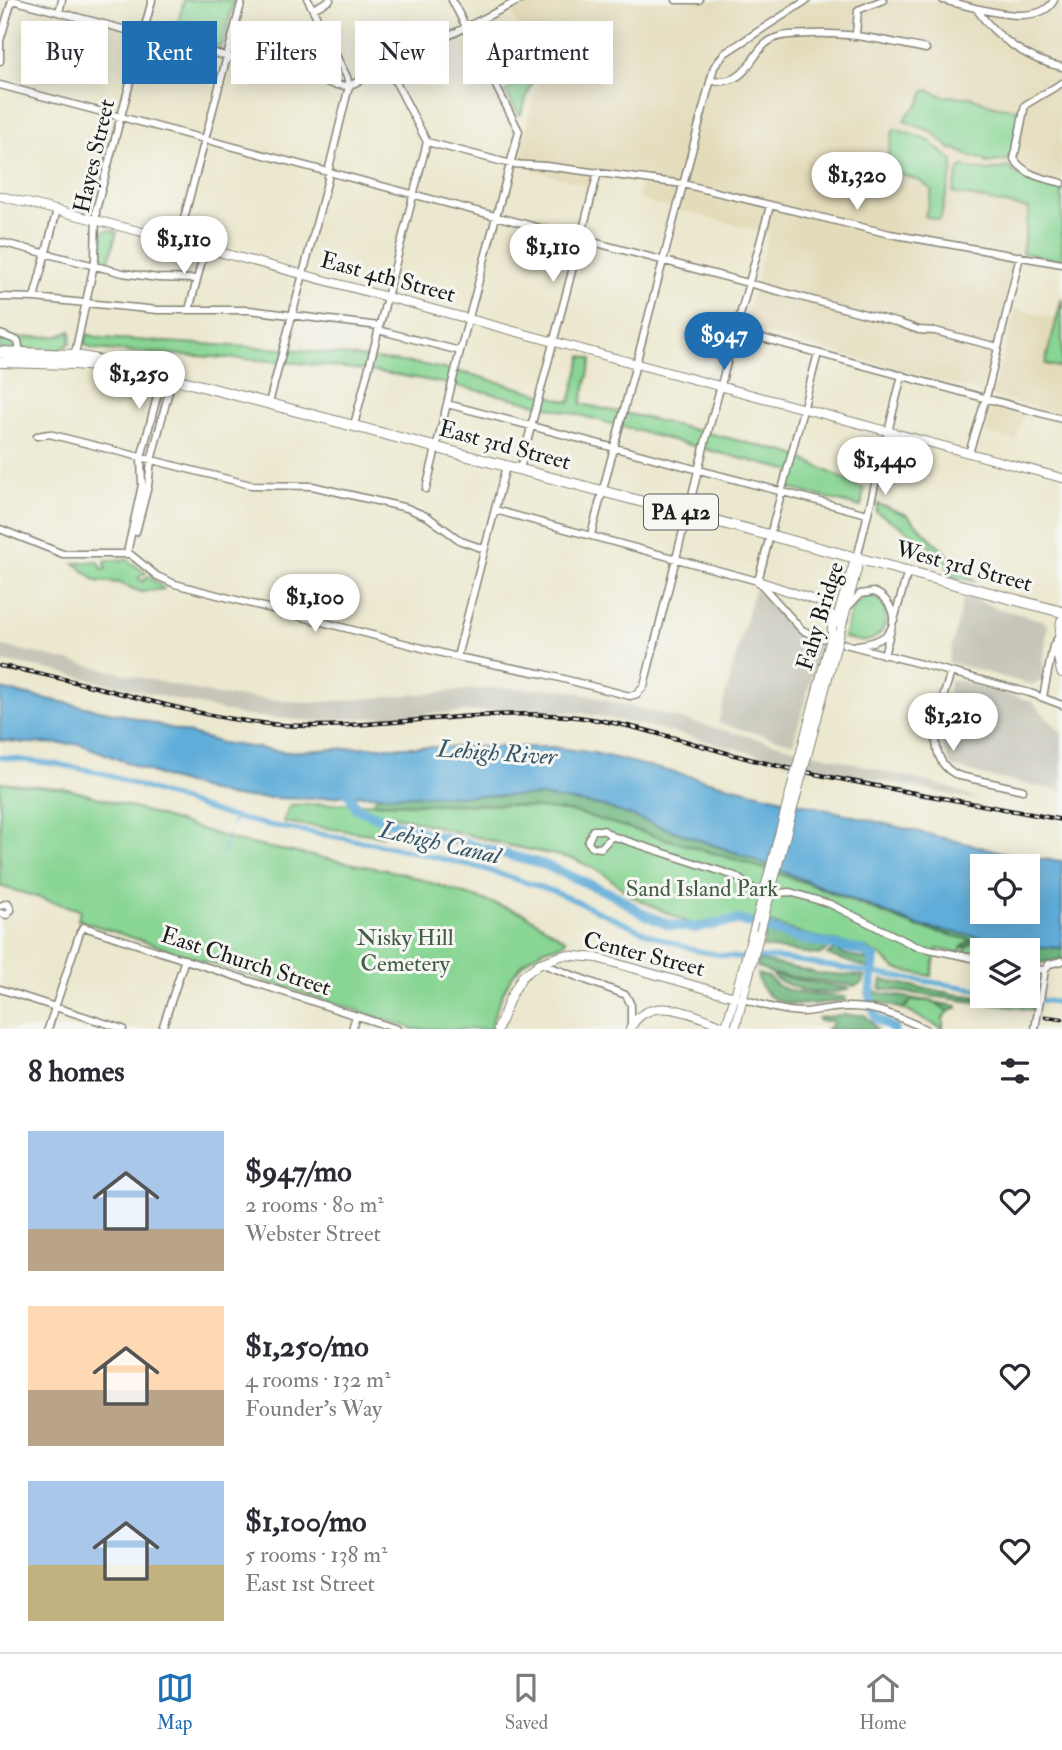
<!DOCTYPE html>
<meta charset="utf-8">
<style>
body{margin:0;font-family:"IM FELL Double Pica",serif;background:#f2f2f3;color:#2b2b33;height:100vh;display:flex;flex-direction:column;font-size:26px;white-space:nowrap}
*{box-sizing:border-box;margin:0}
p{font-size:23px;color:#7c7c81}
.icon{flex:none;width:38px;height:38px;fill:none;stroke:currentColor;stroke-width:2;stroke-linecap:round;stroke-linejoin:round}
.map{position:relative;height:1029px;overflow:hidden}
.details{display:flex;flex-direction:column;background:#fff;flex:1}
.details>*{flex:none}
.hud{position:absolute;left:21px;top:21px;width:700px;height:63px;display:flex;gap:14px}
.buttons{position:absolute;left:970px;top:854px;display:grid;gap:14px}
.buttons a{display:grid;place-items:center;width:70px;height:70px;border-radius:0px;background:#fff;box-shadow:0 4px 18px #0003;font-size:35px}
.price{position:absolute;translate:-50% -60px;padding:0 16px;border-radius:24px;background:#fff;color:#222;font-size:23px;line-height:46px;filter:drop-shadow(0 2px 4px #0008)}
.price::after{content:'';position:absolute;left:50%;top:42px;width:21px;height:16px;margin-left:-10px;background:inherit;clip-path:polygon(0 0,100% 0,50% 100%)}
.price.active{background:#1f6fb2;color:#fff}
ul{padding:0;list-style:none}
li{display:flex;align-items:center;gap:21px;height:175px;padding:0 28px}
li span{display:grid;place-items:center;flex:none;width:196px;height:140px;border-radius:0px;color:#555}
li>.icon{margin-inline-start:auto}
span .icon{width:84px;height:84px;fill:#fffc;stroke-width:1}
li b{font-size:30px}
h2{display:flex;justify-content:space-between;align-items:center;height:84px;padding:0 28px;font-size:30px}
.tag{padding:0 24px;border-radius:0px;background:#fff;box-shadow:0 4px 18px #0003;font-size:24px;line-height:63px}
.tag.active{background:#1f6fb2;color:#fff}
.tab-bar{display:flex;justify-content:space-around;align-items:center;height:98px;border-top:2px solid #e1e1e2;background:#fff;font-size:19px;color:#7c7c81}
.tab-bar a{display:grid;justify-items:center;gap:4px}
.tab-bar .active{color:#1f6fb2}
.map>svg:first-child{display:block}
.built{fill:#e3dbba}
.industrial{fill:#c6c5b8}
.green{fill:#89d694;stroke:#527958;stroke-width:2}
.forest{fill:#6eb77e;stroke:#456a4d;stroke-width:2}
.water{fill:#60add9;stroke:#3e647a;stroke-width:2;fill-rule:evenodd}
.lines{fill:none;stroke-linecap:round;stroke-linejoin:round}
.stream{stroke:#60add9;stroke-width:2}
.canal{stroke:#60add9;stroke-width:5}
.river{stroke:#60add9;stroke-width:10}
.minor-casing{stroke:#848276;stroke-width:9}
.major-casing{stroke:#848276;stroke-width:10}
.highway-casing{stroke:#848276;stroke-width:12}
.minor{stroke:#fff;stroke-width:6}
.major{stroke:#fff;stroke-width:8}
.highway{stroke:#fff;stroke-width:10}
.rail-casing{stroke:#1c1c1c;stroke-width:4.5}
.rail{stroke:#f6f6f2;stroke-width:2;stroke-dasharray:5;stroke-linecap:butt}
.major-bridge-casing{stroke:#848276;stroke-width:10;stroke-linecap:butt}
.major-bridge{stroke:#fff;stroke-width:8}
.labels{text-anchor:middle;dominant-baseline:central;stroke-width:6;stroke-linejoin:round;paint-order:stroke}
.shield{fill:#f6f6f2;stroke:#5d5d5c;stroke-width:2}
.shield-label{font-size:21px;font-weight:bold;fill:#1c1c1c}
.street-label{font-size:23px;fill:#1c1c1c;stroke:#f6f6f2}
.park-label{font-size:23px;fill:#425d46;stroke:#f6f6f2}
.water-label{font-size:24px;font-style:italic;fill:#375668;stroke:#f6f6f2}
</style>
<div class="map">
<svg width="1062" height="1029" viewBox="0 0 1062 1029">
<rect width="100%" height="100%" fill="#f6f6f2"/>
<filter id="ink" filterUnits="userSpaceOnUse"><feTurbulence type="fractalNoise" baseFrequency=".0143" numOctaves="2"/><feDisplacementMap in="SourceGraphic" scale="14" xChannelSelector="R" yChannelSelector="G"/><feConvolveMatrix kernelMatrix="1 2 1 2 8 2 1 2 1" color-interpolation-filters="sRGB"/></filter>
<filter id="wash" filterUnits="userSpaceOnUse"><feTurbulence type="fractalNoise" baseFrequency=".00686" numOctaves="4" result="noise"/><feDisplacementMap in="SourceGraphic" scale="28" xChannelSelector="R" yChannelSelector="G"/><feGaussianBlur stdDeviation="1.57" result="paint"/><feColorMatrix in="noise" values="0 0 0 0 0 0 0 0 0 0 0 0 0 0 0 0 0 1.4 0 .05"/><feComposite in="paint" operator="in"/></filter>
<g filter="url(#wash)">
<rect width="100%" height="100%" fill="#ece8cf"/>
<!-- built -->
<path class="built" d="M536 0H1062V259L1017 252 982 392 743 328 769 234 637 199 641 183 592 174 589 186 536 171 520 154 519 151 541 71 511 12Z
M1062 291V415L991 396 1016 309 1055 318Z
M992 407 1023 415 1016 441 985 433Z"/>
<!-- industrial -->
<path class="industrial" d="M754 589 778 609 799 636 821 644 793 743 718 723Z
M964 596 999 609 1042 620 1048 625 1041 681 1036 684H1029L948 662Z
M0 645 217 695 312 703 493 688 563 689 947 787 981 801 787 762 656 728 582 713 511 709 315 721 246 716 47 669 0 661Z
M951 679 1031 701 1062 733V791L985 776 951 766 944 748 941 724Z"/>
<!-- green -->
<path class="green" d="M184 0H234L222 47 175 34Z
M534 76 521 114 519 115 505 91Z
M929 90 943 96 971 97 997 107 1020 109 1011 155 1006 160 986 163V160L969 156 954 148 952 150 931 131 904 121C910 106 919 113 924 91Z
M895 129 929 141 953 161V168L940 220 925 216 932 190 920 181 888 170V154L893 131Z
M963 167 988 171 1009 167C1023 185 1042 184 1062 189V260L1022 253 1029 209 953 193 959 169Z
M109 230 117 232 107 267 102 265 103 235 104 231Z
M1062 299V368L1045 364Z
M71 331 70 343 60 350 0 349V339L59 336Z
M86 334 101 338 300 350 419 364 473 375 570 402 582 356 592 359 581 404 642 417 793 454 864 489 861 507 788 488 792 471C666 442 543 400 415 378 309 359 201 358 93 349L84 344Z
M878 504 907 515 975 581 950 576C949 552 895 523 876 512Z
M126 559 146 573 138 578 142 582 149 576 164 589 141 592 119 583 96 581 74 563 98 561 103 570 106 569 105 561Z
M871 596C893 603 890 637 866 641 859 642 851 639 844 638 848 622 851 598 871 596Z
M0 782 68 789 138 809 240 842 401 873 523 913 566 940 563 944C517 952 502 988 490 1029H414L78 920 80 910 0 886Z
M373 803 509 805 574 812 740 861 812 885 917 927 972 940 962 947 960 953 937 949 931 976 896 969 881 956 866 948 804 934 760 920 736 919 695 926 633 897 603 873 574 859 511 846 392 815 383 836 283 822 290 805Z
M976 940 1000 944 999 950H982V957L965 954 966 948Z
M912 1000 934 1001 948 1012 943 1018V1029L903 1009Z"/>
<!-- forest -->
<path class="forest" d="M378 794 541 796 603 806 742 855 1039 947 1062 948V960L1029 964 1031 953 1027 950 999 947V944L976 940 966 948 962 947 971 940 917 927 812 885 740 861 574 812 509 805 373 803Z
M766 931 800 942 830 948 819 955 762 947Z
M836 949 843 954 871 961 873 967 871 973 868 968 827 955Z
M758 960 817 973 864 976 862 983 855 986 773 974 757 967Z
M757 974 769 977C781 996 824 995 845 997L846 1001C815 1002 766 1017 757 974Z
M773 975 845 988 850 989C824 997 799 991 776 979Z
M882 980 954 994 1033 1003V1010L880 989Z
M875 992 957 1006V1008L948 1012 934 1001 912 1000 903 1009 875 1002Z
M841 1015H865L877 1029H827L833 1024 832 1021H819L818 1018Z"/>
<!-- water -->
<path class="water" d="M0 689 128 716 222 743 286 752 367 747H553L594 753 1026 858 1062 861V948L1039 947 919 926 742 855 603 806 541 796 349 795 311 799 232 797 169 779 80 744 25 743 0 740ZM982 866H1027V912H982Z"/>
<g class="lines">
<!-- stream -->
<path class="stream" d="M232 825 234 817
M222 855 228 835"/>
<!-- canal -->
<path class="canal" d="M0 757 62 765 102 773 224 815 263 824 388 846 481 868 553 891 651 935 698 951 739 958H778L982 990
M1011 996 1062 1003"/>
<!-- river -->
<path class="river" d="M344 783 356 808 398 825 545 865 616 896 643 914 670 925 694 928 739 920 798 938 862 951 874 958 870 996 876 1018 894 1029"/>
</g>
</g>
<g filter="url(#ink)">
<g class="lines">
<defs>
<path id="minor" d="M12 0 336 85 349 86 520 0
M676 0H699
M943 0C968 5 1038 31 1054 0
M313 9 330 0
M978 11C996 38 1030 61 1062 67
M59 12 62 0
M856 34 858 10 883 0
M0 61V41L12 0
M711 81C755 86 748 46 778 37 788 34 799 35 810 34 851 32 886 41 926 49
M1062 83 1025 105 1014 159C1026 176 1043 178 1062 183
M0 85 899 323 919 330 935 331 998 347
M427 142 511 164 546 166 683 184 890 234 1062 264
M178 241 242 0
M0 242 123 273 158 278 197 279
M0 297 34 298 158 310H249L379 326
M34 298 57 210
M189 310 205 249
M378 330 460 351
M736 331 1062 419
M0 334 18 341 20 352
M74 358 95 260 96 210 152 0
M269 403 328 179V172L349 86 347 77 308 0
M447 404 867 514
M354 425 427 142 388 67
M37 436 49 434 251 485 312 486 407 508 428 517 461 541 484 549
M969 453 986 398 1020 256
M520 469 598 172
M426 489 460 351 519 131 452 0
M495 510 758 581 802 630 815 636 1030 693 1062 705
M0 529 63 554H130L157 576 175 584 457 657 544 674 630 696 637 694 644 686 705 443 770 206
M136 532 148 486 151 461 169 391 167 377
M591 535 714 67 725 53 807 0
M127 553 142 485 141 458 159 389 167 377
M857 558 902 375
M758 581 818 353
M849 606 860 594 874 592C891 598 901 623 885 636 877 642 866 644 857 645
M894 620 908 571
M884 655 891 630
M457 657 506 466
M951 672C942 701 918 761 960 776L1023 790
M1043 697 1053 646 1058 638
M612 836 601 848 592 847 588 842 593 830H603L612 836 735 876 750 887 765 894 790 892 830 904 915 946 982 960
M0 906 8 903 11 910 7 915 0 913
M540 963 626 995 631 1005V1026
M1027 968 1045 970 1049 964 1062 961
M0 989 123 1029
M740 998C760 1004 782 1012 804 1012 818 1011 832 1007 847 1007 875 1006 900 1017 925 1029
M48 1029 80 932 84 927 397 1029
M162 1029 185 959
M352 1029 356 1016
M1035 1029 1045 970"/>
<path id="major" d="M0 196 178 241 1062 478
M758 581 824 603 832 617V634
M835 624 855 560
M839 636 857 569V558
M726 1027 757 918
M498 1029 510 998 522 977 540 963 564 955 597 958 735 997
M630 1029C650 989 700 1018 731 1029
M735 1029 760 932"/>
<path id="highway" d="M0 352 71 355 118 364 1062 612
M0 362 74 364 108 367
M1062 621 1058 652 1062 672"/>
</defs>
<!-- minor casing -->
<use href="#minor" class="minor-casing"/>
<!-- major casing -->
<use href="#major" class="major-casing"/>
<!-- highway casing -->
<use href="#highway" class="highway-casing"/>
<!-- minor -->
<use href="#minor" class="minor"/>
<!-- major -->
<use href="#major" class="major"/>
<!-- highway -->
<use href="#highway" class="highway"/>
<defs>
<path id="rail" d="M0 666C94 681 186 718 281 725 383 731 483 705 585 718 649 727 711 751 774 765 869 787 966 801 1062 820
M1046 1017 1062 1019"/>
</defs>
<!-- rail casing -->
<use href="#rail" class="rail-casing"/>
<!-- rail -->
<use href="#rail" class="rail"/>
<defs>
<path id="major-bridge" d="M757 918 832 634
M760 932 839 636"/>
</defs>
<!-- major-bridge casing -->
<use href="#major-bridge" class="major-bridge-casing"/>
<!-- major-bridge -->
<use href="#major-bridge" class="major-bridge"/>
</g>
</g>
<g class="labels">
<!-- shield labels -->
<rect class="shield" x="644" y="494.5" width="74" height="35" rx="5"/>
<g class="shield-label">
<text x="681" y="512">PA 412</text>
</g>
<!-- street labels -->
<g class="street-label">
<text transform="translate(94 156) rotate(-77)">Hayes Street</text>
<text transform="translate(388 277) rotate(15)">East 4th Street</text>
<text transform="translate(505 445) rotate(15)">East 3rd Street</text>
<text transform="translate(964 566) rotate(15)">West 3rd Street</text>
<text transform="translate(820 616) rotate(-73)">Fahy Bridge</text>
<text transform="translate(644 954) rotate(14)">Center Street</text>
<text transform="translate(246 961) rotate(18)">East Church Street</text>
</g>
<!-- park labels -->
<g class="park-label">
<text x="702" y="888">Sand Island Park</text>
<text x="405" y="937">Nisky Hill<tspan x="405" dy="26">Cemetery</tspan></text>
</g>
<!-- water labels -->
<g class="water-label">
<text transform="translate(497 753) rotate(4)">Lehigh River</text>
<text transform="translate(440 843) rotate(13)">Lehigh Canal</text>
</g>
</g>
</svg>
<div class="buttons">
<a><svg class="icon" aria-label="locate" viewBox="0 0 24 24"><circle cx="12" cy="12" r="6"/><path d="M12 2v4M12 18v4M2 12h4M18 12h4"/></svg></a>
<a><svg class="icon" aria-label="layers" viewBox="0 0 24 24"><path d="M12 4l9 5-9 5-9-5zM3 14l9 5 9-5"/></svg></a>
</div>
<b class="price" style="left:857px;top:212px">$1,320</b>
<b class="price" style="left:184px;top:276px">$1,110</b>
<b class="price" style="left:553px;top:284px">$1,110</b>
<b class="price active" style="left:724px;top:372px">$947</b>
<b class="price" style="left:139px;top:411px">$1,250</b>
<b class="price" style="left:885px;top:497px">$1,440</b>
<b class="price" style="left:315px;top:634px">$1,100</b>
<b class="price" style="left:953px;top:753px">$1,210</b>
<div class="hud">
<a class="tag">Buy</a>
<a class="tag active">Rent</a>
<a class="tag">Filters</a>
<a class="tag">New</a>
<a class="tag">Apartment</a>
</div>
</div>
<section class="details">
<h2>8 homes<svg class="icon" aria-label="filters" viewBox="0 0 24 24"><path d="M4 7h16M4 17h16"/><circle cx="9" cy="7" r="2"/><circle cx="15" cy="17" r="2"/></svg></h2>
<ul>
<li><span style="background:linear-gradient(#a9c7e8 70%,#b9a48a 0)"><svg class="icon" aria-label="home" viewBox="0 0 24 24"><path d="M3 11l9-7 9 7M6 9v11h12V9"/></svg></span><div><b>$947/mo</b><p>2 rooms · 80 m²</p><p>Webster Street</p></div><svg class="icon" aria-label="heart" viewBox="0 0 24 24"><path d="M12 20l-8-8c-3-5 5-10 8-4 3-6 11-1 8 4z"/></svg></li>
<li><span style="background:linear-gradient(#ffd9b3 60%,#b9a48a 0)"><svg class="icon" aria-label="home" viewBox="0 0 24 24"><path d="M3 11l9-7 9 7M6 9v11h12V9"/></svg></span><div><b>$1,250/mo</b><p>4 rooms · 132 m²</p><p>Founder's Way</p></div><svg class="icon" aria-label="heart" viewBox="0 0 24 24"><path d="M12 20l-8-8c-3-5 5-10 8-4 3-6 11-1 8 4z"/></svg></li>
<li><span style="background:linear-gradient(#a9c7e8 60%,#c2b280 0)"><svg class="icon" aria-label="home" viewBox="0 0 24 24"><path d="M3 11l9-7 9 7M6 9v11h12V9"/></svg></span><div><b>$1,100/mo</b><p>5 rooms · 138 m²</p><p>East 1st Street</p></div><svg class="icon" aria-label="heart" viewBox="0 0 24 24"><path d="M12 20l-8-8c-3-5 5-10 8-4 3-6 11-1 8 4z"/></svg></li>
</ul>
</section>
<nav class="tab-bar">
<a class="active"><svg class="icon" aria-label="map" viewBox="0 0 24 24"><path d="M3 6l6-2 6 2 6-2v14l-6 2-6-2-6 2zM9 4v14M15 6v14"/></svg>Map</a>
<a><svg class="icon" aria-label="saved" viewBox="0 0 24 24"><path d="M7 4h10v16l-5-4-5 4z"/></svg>Saved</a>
<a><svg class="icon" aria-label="home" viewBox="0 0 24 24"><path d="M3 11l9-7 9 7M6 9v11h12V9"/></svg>Home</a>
</nav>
